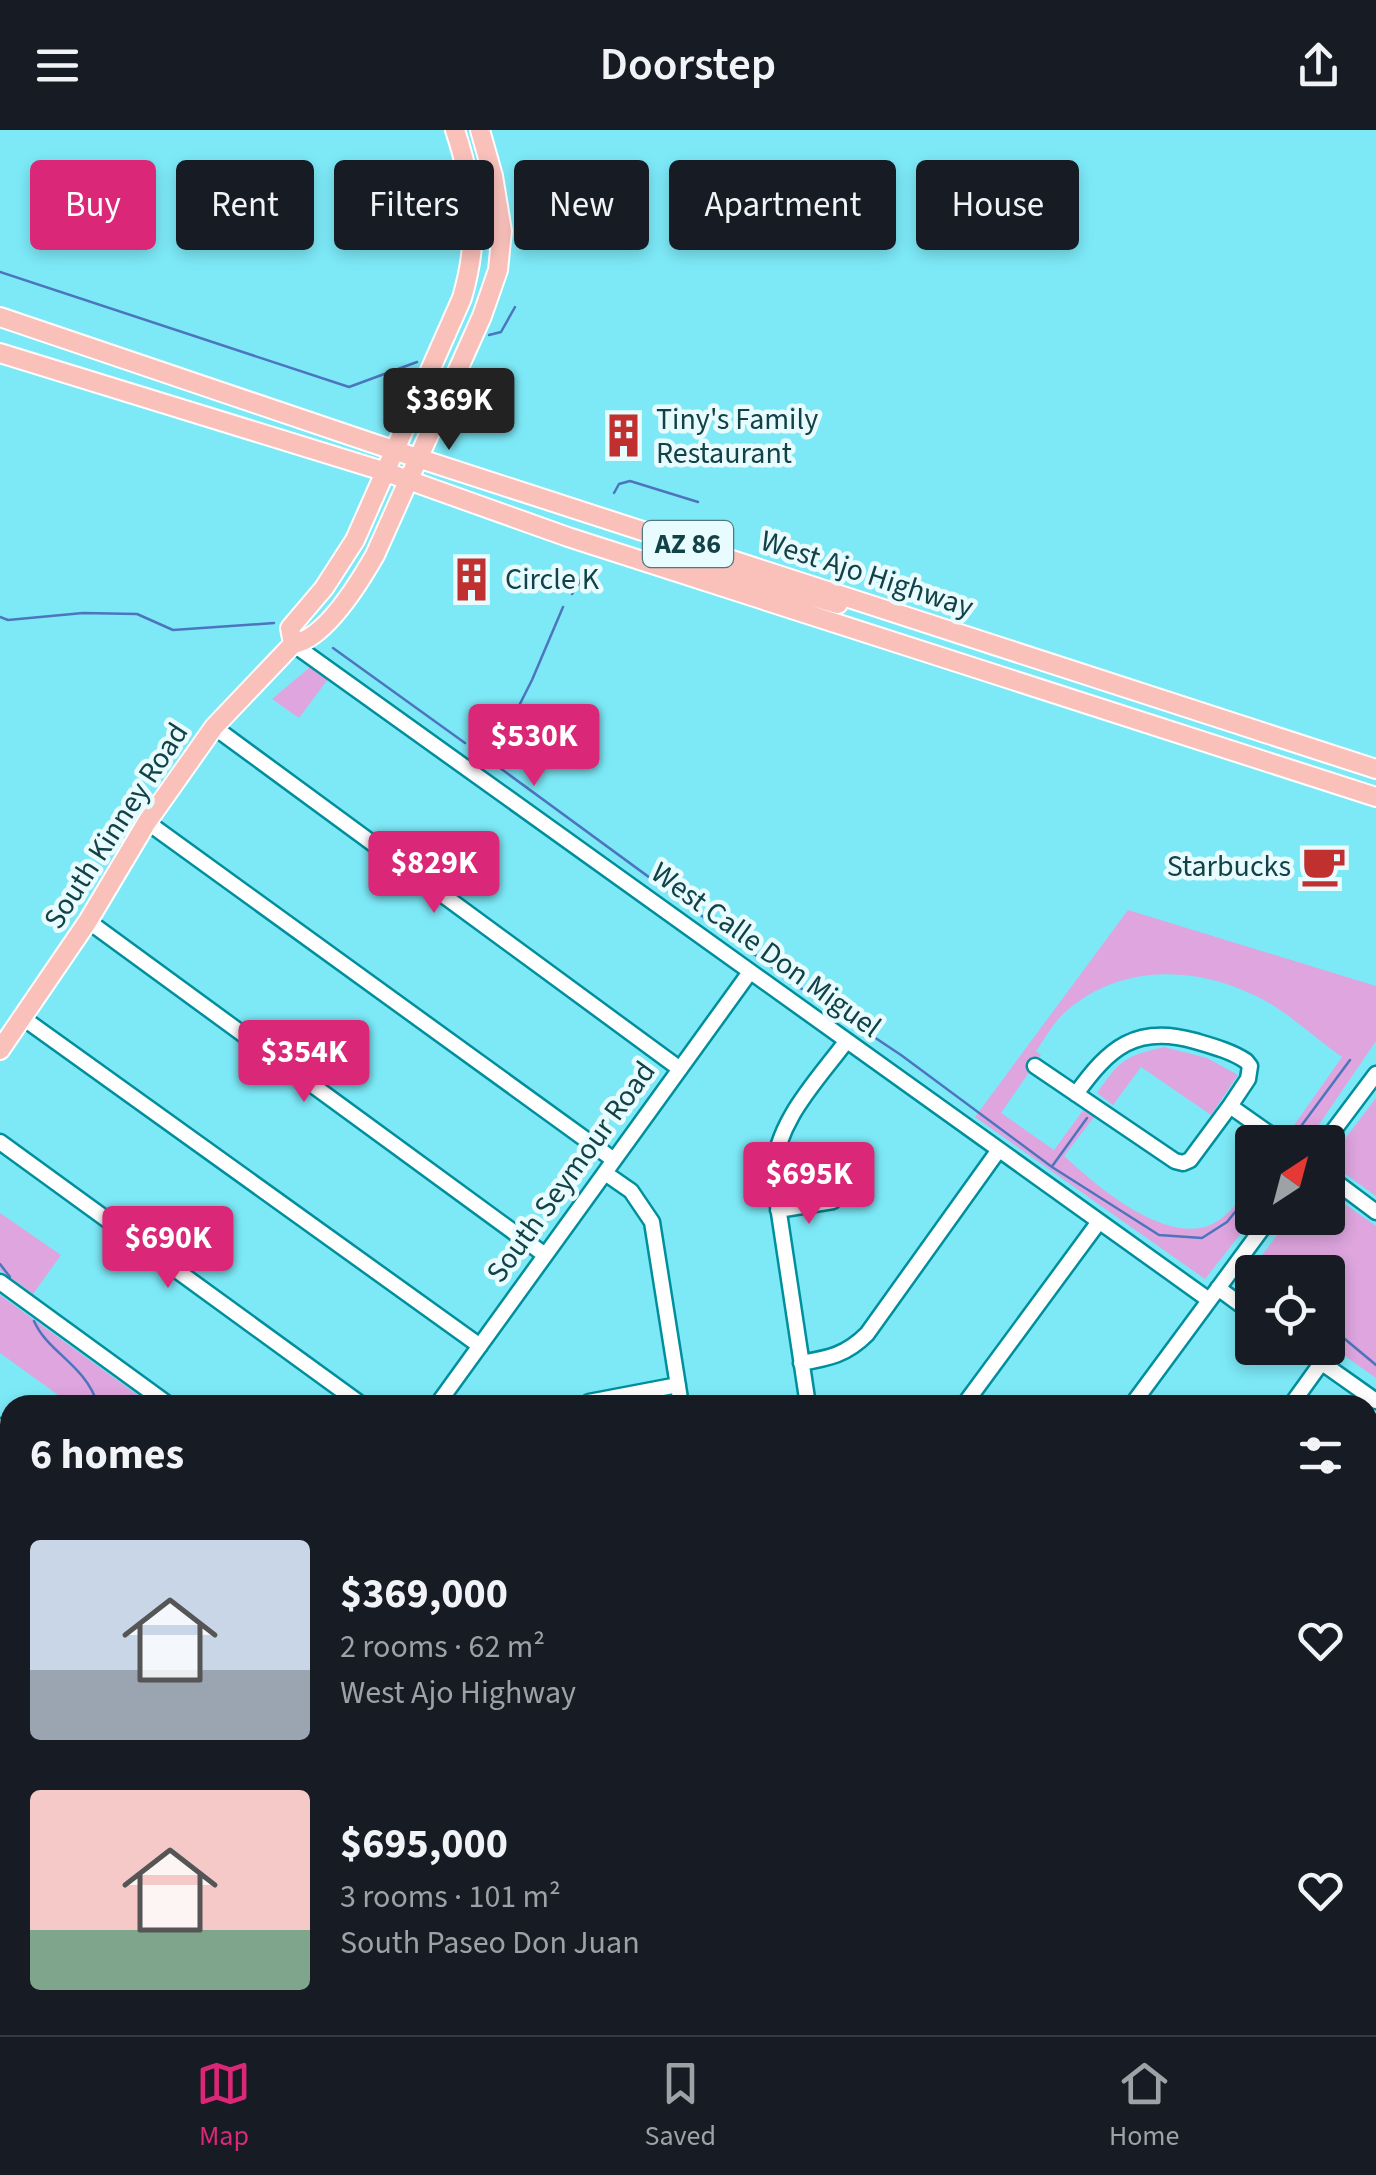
<!DOCTYPE html>
<meta charset="utf-8">
<style>
body{margin:0;font-family:"Source Sans 3",sans-serif;background:#20242c;color:#f1f3f6;height:100vh;display:flex;flex-direction:column;font-size:38px;white-space:nowrap}
*{box-sizing:border-box;margin:0}
p{font-size:32px;color:#9ea1a6}
.icon{flex:none;width:55px;height:55px;fill:none;stroke:currentColor;stroke-width:2;stroke-linecap:round;stroke-linejoin:round}
.map{position:relative;flex:1;overflow:hidden}
.side{position:absolute;left:0px;top:1265px;width:1378px;height:640px;display:flex;flex-direction:column;background:#171b24;border-radius:30px 30px 0 0;box-shadow:0 5px 15px #0003}
.side>*{flex:none}
.top-card{position:absolute;left:30px;top:30px;width:1318px;height:90px;display:flex;gap:20px}
.needle{width:65px;rotate:36deg}
.buttons{position:absolute;left:1235px;top:995px;display:grid;gap:20px}
.buttons a{display:grid;place-items:center;width:110px;height:110px;border-radius:10px;background:#171b24;box-shadow:0 5px 15px #0003;font-size:50px}
.price{position:absolute;translate:-50% -85px;padding:0 22px;border-radius:10px;background:#db2777;color:#fff;font-size:32px;line-height:65px;filter:drop-shadow(0 2px 5px #0008)}
.price::after{content:'';position:absolute;left:50%;top:60px;width:30px;height:22px;margin-left:-15px;background:inherit;clip-path:polygon(0 0,100% 0,50% 100%)}
.price.selected{background:#222;color:#fff}
ul{padding:0;list-style:none}
li{display:flex;align-items:center;gap:30px;height:250px;padding:0 30px}
li span{display:grid;place-items:center;flex:none;width:280px;height:200px;border-radius:10px;color:#555}
li>.icon{margin-inline-start:auto}
span .icon{width:120px;height:120px;fill:#fffc;stroke-width:1}
li b{font-size:42px}
h2{display:flex;justify-content:space-between;align-items:center;height:120px;padding:0 30px;font-size:42px}
.chip{padding:0 35px;border-radius:10px;background:#171b24;box-shadow:0 5px 15px #0003;font-size:35px;line-height:90px}
.chip.selected{background:#db2777;color:#fff}
header{display:flex;justify-content:space-between;align-items:center;height:130px;padding:0 30px;background:#171b24;font-size:45px;font-weight:600}
.menu{display:flex;justify-content:space-around;align-items:center;height:140px;border-top:2px solid #363941;background:#171b24;font-size:28px;color:#9ea1a6}
.menu a{display:grid;justify-items:center;gap:5px}
.menu .selected{color:#db2777}
.map>svg:first-child{display:block}
.built{fill:#63dded}
.green{fill:#dea5de}
.lines{fill:none;stroke-linecap:round;stroke-linejoin:round}
.stream{stroke:#4c75be;stroke-width:2.5}
.minor-casing{stroke:#008f9c;stroke-width:19}
.major-casing{stroke:#fff;stroke-width:22}
.minor{stroke:#fff;stroke-width:14}
.major{stroke:#fac1bb;stroke-width:18}
.labels{text-anchor:middle;dominant-baseline:central;stroke-width:9;stroke-linejoin:round;paint-order:stroke}
.shield{fill:#e8fbfe;stroke:#527a7e;stroke-width:2.5}
.shield-label{font-size:28px;font-weight:bold;fill:#124247}
.poi-label{font-size:30px;fill:#124247;stroke:#e8fbfe;text-anchor:start}
.street-label{font-size:30px;fill:#124247;stroke:#e8fbfe}
</style>
<header><svg class="icon" aria-label="menu" viewBox="0 0 24 24"><path d="M4 6h16M4 12h16M4 18h16"/></svg>Doorstep<svg class="icon" aria-label="share" viewBox="0 0 24 24"><path d="M12 15V3M7 8l5-5 5 5M5 13v7h14v-7"/></svg></header>
<div class="map">
<svg width="1376" height="1905" viewBox="0 0 1376 1905">
<rect width="100%" height="100%" fill="#7de9f7"/>
<!-- built -->
<path class="built" d="M1035 1895H1276L1290 1905H1049Z"/>
<!-- green -->
<path class="green" d="M310 537 328 549 299 588 272 569Z
M1128 780 1376 856V911L1307 1012 1290 1001 1342 927C1315 908 1289 883 1260 868 1197 835 1119 833 1064 883 1053 893 1045 909 1036 921L1041 925 1001 983 1054 1020 1084 979 1094 987 1064 1026C1096 1055 1153 1105 1200 1098 1222 1095 1241 1070 1252 1054L1253 1088 1205 1149 975 987Z
M1164 917 1207 928 1238 945 1211 985 1141 937 1113 975 1097 963C1120 930 1125 926 1164 917Z
M1376 968V1066L1341 1041 1332 1026Z
M1328 1062 1376 1096V1248L1328 1214V1142H1252V1161L1241 1153 1290 1088H1328Z
M0 1083 61 1125 33 1164 0 1140Z
M0 1165 146 1271 144 1275H72L0 1223Z"/>
<g class="lines">
<!-- stream -->
<path class="stream" d="M0 142 349 257 417 232
M489 205 501 202 515 177
M614 363 619 354 630 351 698 372
M572 464 585 443 586 436
M0 487 8 490 83 483 137 484 173 500 274 493
M333 518 465 613
M485 627 799 857 901 925 1052 1037 1159 1105 1202 1108 1227 1092 1252 1061
M492 629 532 550 563 477
M1293 1007 1350 930
M1053 1035 1087 988
M0 1134 10 1147
M34 1191C48 1223 85 1234 98 1275
M1328 1195 1376 1235
M1368 1401 1376 1407
M1375 1905V1904"/>
<defs>
<path id="minor" d="M293 514 1209 1170
M214 597 680 939
M147 692 614 1030
M88 791 545 1125
M23 888 480 1216
M1035 936 1175 1031 1183 1033 1190 1030 1230 976 1281 1012
M1076 964C1109 918 1136 894 1195 911 1212 916 1231 921 1246 931L1250 936 1248 949 1230 976
M0 1012 362 1275
M1325 1012 1376 944
M605 1043 631 1061 652 1092 681 1275
M1328 1046 1376 1082
M778 1080 833 1071
M0 1152 169 1275
M1218 1158 1252 1183
M1301 1218 1376 1271
M801 1233C829 1228 846 1225 867 1204L998 1021
M589 1272 678 1255
M437 1275 750 842
M808 1275 773 1043C777 991 815 953 845 913
M964 1275 1098 1093
M1132 1275 1270 1088
M1291 1275 1322 1232
M0 1296 10 1303
M1368 1367 1376 1355
M1368 1546 1376 1545
M1368 1669 1376 1668
M1368 1890 1376 1879
M697 1895 711 1905
M907 1895 921 1905
M67 1905 74 1895
M675 1905 682 1895
M1357 1905 1364 1895"/>
<path id="major" d="M0 187 393 320 1376 639
M0 223 383 341 568 407 1376 667
M686 440 692 436 708 437 838 474
M293 514 290 498 324 458 355 410 462 168C480 106 475 61 455 0
M0 920 88 791 147 692 214 597 293 514C325 509 359 453 375 425L482 186 498 140 502 101 493 46 480 0
M0 1687 10 1694
M288 1895 302 1905"/>
</defs>
<!-- minor casing -->
<use href="#minor" class="minor-casing"/>
<!-- major casing -->
<use href="#major" class="major-casing"/>
<!-- minor -->
<use href="#minor" class="minor"/>
<!-- major -->
<use href="#major" class="major"/>
</g>
<!-- icons -->
<defs>
<symbol id="building-bare" viewBox="-9 -9 18 18"><path d="M-4-6H4V6H1V3H-1V6H-4ZM-2.5-4.3h1.7v1.8h-1.7ZM.8-4.3h1.7v1.8H.8ZM-2.5-1h1.7V.8h-1.7ZM.8-1h1.7V.8H.8Z" fill="#bf302e" stroke="#e8fbfe" stroke-width="2.5" paint-order="stroke"/></symbol>
<symbol id="cafe-bare" viewBox="-9 -9 18 18"><path d="M-5.5-4.5H6V0H3Q3 3.5 0 3.5H-2.5Q-5.5 3.5-5.5 0ZM3-3.2v2h1.7v-2ZM-6 4.5H4V6H-6Z" fill="#bf302e" stroke="#e8fbfe" stroke-width="2.5" paint-order="stroke"/></symbol>
</defs>
<g fill-rule="evenodd">
<use href="#building-bare" x="592" y="274" width="63" height="63"/>
<use href="#building-bare" x="440" y="418" width="63" height="63"/>
<use href="#cafe-bare" x="1292" y="704" width="63" height="63"/>
</g>
<g class="labels">
<!-- shield labels -->
<rect class="shield" x="643" y="391" width="90" height="46" rx="8"/>
<g class="shield-label">
<text x="688" y="414">AZ 86</text>
</g>
<!-- poi labels -->
<g class="poi-label">
<text x="656" y="289">Tiny's Family<tspan x="656" dy="34">Restaurant</tspan></text>
<text x="505" y="449">Circle K</text>
<text x="1291" y="736" text-anchor="end">Starbucks</text>
</g>
<!-- street labels -->
<g class="street-label">
<text transform="translate(867 444) rotate(18)">West Ajo Highway</text>
<text transform="translate(116 696) rotate(-57)">South Kinney Road</text>
<text transform="translate(766 820) rotate(36)">West Calle Don Miguel</text>
<text transform="translate(571 1042) rotate(-54)">South Seymour Road</text>
</g>
</g>
</svg>
<div class="buttons">
<a><svg class="needle" viewBox="-14 -14 28 28"><path d="M0-13l5 13h-10z" fill="#e53935"/><path d="M0 13l5-13h-10z" fill="#9ea1a6"/></svg></a>
<a><svg class="icon" aria-label="locate" viewBox="0 0 24 24"><circle cx="12" cy="12" r="6"/><path d="M12 2v4M12 18v4M2 12h4M18 12h4"/></svg></a>
</div>
<b class="price selected" style="left:449px;top:323px">$369K</b>
<b class="price" style="left:534px;top:659px">$530K</b>
<b class="price" style="left:434px;top:786px">$829K</b>
<b class="price" style="left:304px;top:975px">$354K</b>
<b class="price" style="left:809px;top:1097px">$695K</b>
<b class="price" style="left:168px;top:1161px">$690K</b>
<div class="top-card">
<a class="chip selected">Buy</a>
<a class="chip">Rent</a>
<a class="chip">Filters</a>
<a class="chip">New</a>
<a class="chip">Apartment</a>
<a class="chip">House</a>
</div>
<section class="side">
<h2>6 homes<svg class="icon" aria-label="filters" viewBox="0 0 24 24"><path d="M4 7h16M4 17h16"/><circle cx="9" cy="7" r="2"/><circle cx="15" cy="17" r="2"/></svg></h2>
<ul>
<li><span style="background:linear-gradient(#c9d6e8 65%,#9aa5b1 0)"><svg class="icon" aria-label="home" viewBox="0 0 24 24"><path d="M3 11l9-7 9 7M6 9v11h12V9"/></svg></span><div><b>$369,000</b><p>2 rooms · 62 m²</p><p>West Ajo Highway</p></div><svg class="icon" aria-label="heart" viewBox="0 0 24 24"><path d="M12 20l-8-8c-3-5 5-10 8-4 3-6 11-1 8 4z"/></svg></li>
<li><span style="background:linear-gradient(#f6c9c9 70%,#7fa58c 0)"><svg class="icon" aria-label="home" viewBox="0 0 24 24"><path d="M3 11l9-7 9 7M6 9v11h12V9"/></svg></span><div><b>$695,000</b><p>3 rooms · 101 m²</p><p>South Paseo Don Juan</p></div><svg class="icon" aria-label="heart" viewBox="0 0 24 24"><path d="M12 20l-8-8c-3-5 5-10 8-4 3-6 11-1 8 4z"/></svg></li>
</ul>
</section>
</div>
<nav class="menu">
<a class="selected"><svg class="icon" aria-label="map" viewBox="0 0 24 24"><path d="M3 6l6-2 6 2 6-2v14l-6 2-6-2-6 2zM9 4v14M15 6v14"/></svg>Map</a>
<a><svg class="icon" aria-label="saved" viewBox="0 0 24 24"><path d="M7 4h10v16l-5-4-5 4z"/></svg>Saved</a>
<a><svg class="icon" aria-label="home" viewBox="0 0 24 24"><path d="M3 11l9-7 9 7M6 9v11h12V9"/></svg>Home</a>
</nav>
